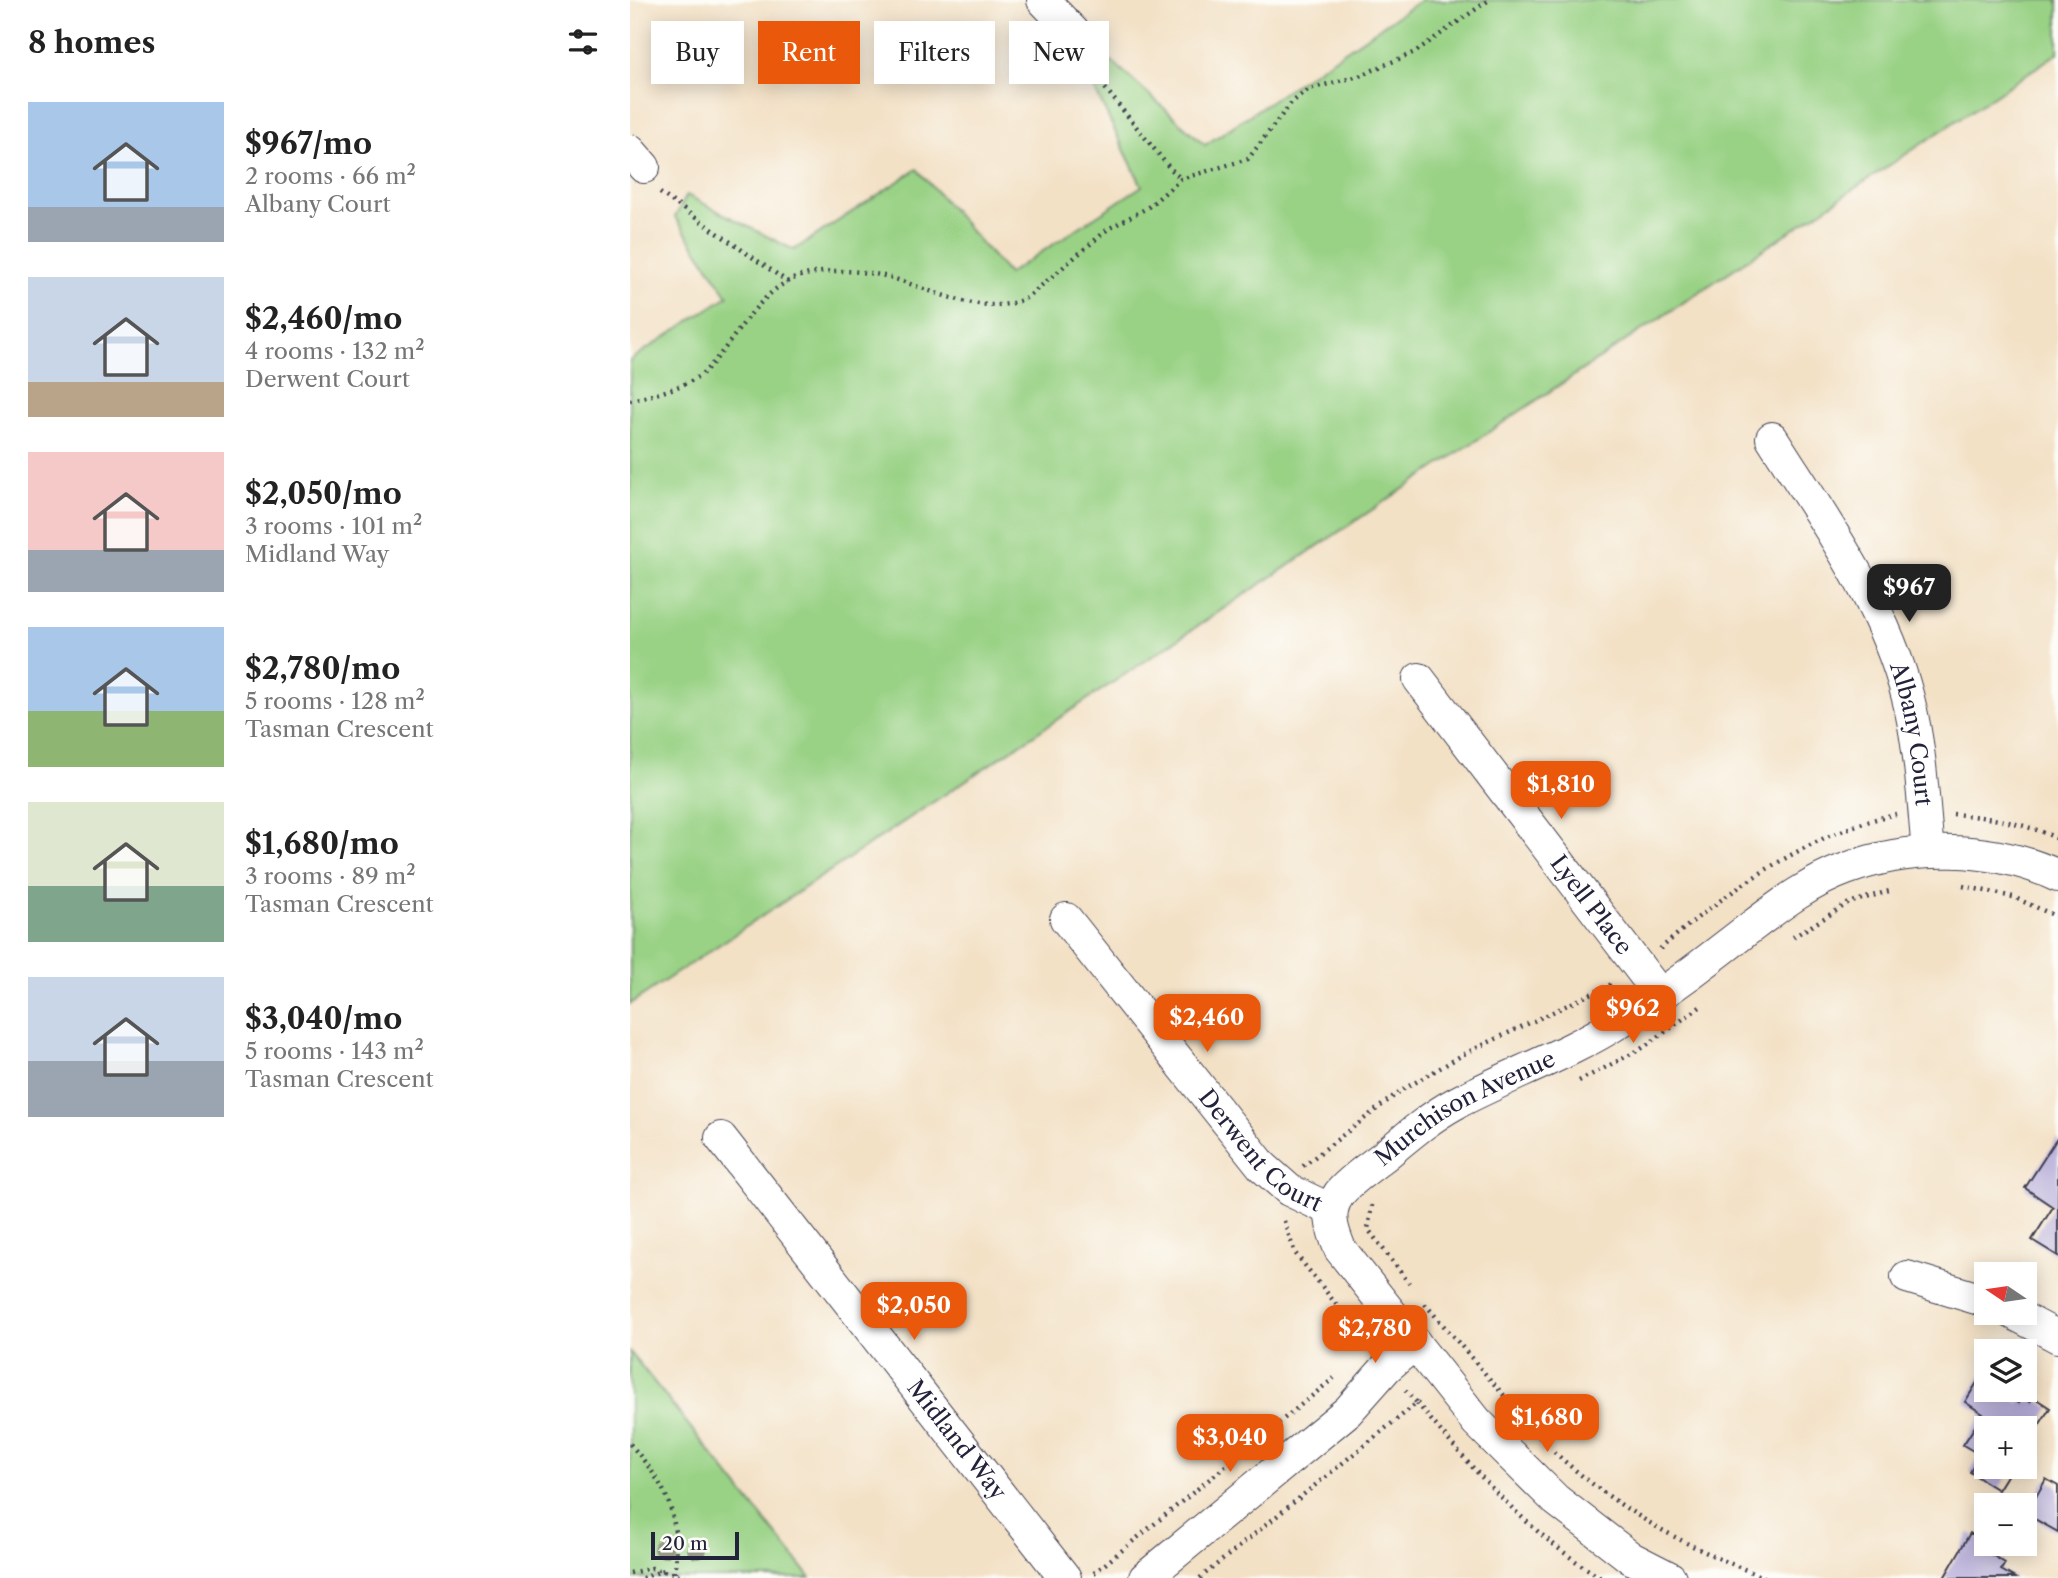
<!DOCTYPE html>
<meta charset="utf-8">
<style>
body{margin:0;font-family:"Libre Caslon Text",serif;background:#f6f6f6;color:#222;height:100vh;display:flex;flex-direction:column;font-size:26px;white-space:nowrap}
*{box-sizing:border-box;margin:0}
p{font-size:23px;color:#767676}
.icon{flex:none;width:38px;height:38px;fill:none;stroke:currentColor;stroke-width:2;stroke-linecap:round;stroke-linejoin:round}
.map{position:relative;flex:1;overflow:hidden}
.panel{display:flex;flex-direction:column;background:#fff;width:630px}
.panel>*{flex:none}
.guide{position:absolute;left:21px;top:21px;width:665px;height:63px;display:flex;gap:14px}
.needle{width:46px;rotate:283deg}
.fabs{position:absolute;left:1344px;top:1262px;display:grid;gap:14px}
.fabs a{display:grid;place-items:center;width:63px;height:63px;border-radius:0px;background:#fff;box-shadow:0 4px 18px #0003;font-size:35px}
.scale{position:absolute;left:21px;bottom:18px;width:88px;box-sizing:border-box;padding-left:7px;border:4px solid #22223b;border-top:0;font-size:19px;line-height:24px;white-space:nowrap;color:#22223b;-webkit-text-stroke:5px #fdfcf7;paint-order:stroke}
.price{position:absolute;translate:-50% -60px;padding:0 16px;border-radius:14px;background:#ea580c;color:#fff;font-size:23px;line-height:46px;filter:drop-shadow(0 2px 4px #0008)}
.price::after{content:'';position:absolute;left:50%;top:42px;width:21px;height:16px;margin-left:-10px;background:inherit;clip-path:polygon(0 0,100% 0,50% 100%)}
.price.active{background:#222;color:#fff}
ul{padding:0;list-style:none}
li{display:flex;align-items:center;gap:21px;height:175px;padding:0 28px}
li span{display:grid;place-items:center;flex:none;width:196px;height:140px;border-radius:0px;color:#555}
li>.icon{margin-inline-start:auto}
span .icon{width:84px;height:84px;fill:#fffc;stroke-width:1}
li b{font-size:30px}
h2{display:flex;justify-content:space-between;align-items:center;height:84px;padding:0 28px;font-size:30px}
.pill{padding:0 24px;border-radius:0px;background:#fff;box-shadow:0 4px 18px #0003;font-size:24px;line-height:63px}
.pill.active{background:#ea580c;color:#fff}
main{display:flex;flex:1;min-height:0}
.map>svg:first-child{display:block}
.green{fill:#99d285;stroke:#5e7a60;stroke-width:2}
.building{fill:#b6add9}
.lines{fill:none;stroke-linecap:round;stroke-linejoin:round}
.street-casing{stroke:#413f50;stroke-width:34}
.path{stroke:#413f50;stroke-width:4.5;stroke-dasharray:2 5;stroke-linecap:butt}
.street{stroke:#fff;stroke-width:32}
.tree{fill:#979a88}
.labels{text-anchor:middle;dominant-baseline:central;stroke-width:5;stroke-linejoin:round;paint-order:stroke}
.street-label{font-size:23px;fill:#22223b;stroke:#fdfcf7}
</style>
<main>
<section class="panel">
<h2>8 homes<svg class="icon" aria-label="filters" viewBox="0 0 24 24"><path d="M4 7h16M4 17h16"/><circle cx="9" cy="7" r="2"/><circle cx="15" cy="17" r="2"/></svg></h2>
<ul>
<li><span style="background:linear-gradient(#a9c7e8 75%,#9aa5b1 0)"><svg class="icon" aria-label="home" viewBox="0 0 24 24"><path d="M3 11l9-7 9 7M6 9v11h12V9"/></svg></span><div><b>$967/mo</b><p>2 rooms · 66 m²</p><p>Albany Court</p></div></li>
<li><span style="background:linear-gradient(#c9d6e8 75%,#b9a48a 0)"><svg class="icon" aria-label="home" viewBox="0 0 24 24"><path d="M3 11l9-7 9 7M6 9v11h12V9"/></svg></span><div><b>$2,460/mo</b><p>4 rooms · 132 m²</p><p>Derwent Court</p></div></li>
<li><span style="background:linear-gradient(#f6c9c9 70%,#9aa5b1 0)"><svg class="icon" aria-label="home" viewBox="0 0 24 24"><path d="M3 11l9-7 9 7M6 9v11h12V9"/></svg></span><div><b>$2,050/mo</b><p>3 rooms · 101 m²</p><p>Midland Way</p></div></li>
<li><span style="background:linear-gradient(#a9c7e8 60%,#8fb573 0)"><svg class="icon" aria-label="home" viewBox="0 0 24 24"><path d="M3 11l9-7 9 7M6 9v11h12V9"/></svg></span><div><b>$2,780/mo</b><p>5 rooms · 128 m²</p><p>Tasman Crescent</p></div></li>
<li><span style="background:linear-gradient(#dfe7d0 60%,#7fa58c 0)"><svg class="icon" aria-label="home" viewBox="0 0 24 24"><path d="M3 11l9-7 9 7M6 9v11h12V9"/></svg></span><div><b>$1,680/mo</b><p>3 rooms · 89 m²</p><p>Tasman Crescent</p></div></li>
<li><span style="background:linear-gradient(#c9d6e8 60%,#9aa5b1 0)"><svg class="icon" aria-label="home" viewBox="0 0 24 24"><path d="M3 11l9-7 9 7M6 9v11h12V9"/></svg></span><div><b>$3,040/mo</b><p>5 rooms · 143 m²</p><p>Tasman Crescent</p></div></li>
</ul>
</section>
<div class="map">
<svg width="1428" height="1578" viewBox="0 0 1428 1578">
<rect width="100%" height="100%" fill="#fdfcf7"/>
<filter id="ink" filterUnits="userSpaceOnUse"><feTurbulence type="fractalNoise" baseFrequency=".0143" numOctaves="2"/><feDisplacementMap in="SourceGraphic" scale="14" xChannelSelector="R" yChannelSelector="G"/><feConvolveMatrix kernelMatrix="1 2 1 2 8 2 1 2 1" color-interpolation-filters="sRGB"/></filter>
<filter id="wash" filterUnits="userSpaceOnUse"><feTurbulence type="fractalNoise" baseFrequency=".00686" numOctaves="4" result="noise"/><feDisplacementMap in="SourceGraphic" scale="28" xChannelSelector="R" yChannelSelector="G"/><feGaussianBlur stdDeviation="1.57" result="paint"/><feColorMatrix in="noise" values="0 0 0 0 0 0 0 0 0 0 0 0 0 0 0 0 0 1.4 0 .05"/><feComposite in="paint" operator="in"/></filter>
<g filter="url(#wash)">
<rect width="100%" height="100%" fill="#f3e1c6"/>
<!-- green -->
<path class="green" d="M791 0H1428V53L0 1004V360L98 296 45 217 57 195 164 250 287 169 378 274 512 186 460 80 482 61 575 145Z
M0 1352 181 1578H0Z"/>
<g id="blocks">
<!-- building -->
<path class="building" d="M1428 1137V1256L1402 1240 1423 1207 1395 1188Z
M1356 1368V1390H1380L1377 1395 1389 1403 1393 1397 1400 1402 1403 1397 1420 1408 1395 1447V1428H1356V1466H1383L1368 1490 1340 1472 1350 1455 1333 1445 1353 1414 1335 1402Z
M1416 1479 1428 1486V1532L1396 1514Z
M1340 1533 1364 1547 1360 1554 1375 1563 1371 1570 1385 1578H1314Z"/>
</g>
</g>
<g filter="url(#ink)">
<use href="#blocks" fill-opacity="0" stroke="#413f50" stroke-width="2"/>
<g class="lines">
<defs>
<g id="street">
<path d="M413 0 455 44"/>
<path d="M0 151 14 167"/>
<path id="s1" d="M1142 438C1194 520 1254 603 1278 698 1291 748 1293 801 1298 852"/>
<path id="s2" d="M789 679 1031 996"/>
<path id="s3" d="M436 919 633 1167 659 1190 701 1210"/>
<path id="s4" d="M91 1138 435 1578"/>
<path d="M1277 1277 1356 1301"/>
<path d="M1381 1312 1428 1337"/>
<path d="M515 1578 718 1411 757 1367 785 1343"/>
<path id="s5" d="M1040 1578 1001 1558 926 1500 847 1422 710 1249C702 1230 696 1212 709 1194 720 1180 740 1167 754 1156 777 1137 800 1117 826 1103 881 1074 940 1054 992 1020 1034 994 1073 964 1113 933 1145 909 1177 883 1216 869 1282 844 1364 846 1428 876"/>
</g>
</defs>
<!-- street casing -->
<use href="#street" class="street-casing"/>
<!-- path -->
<path class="path" d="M462 72 538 166 551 179
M30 193 158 282
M0 400C18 397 62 385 74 372 105 343 127 289 171 276 196 269 225 270 250 275 295 285 354 321 398 297L478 229 517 208 551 179 618 159 661 103 679 89 729 76 785 52 859 0
M1323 814C1358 817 1396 823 1428 839
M1333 886 1383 897 1428 917
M1163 937 1219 903 1259 891
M1030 949C1095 892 1181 832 1266 814
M949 1081 1011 1049 1070 1007
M673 1166 769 1092 834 1054 984 983
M742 1205 738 1229 779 1283
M654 1221 665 1253 739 1345
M795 1304 915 1443
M787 1403C842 1469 897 1532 971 1578
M0 1444C39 1489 49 1512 45 1573
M924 1452C993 1513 1050 1544 1136 1578
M0 1573 22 1568 60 1578
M464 1573 704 1378
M12 1578 34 1570
M570 1578 787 1403 775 1390"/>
<!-- street -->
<use href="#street" class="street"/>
</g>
<!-- trees -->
<g class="tree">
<circle cx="34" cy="1548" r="10"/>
<circle cx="67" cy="1549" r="10"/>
</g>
</g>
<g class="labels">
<!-- street labels -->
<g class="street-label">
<text stroke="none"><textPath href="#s1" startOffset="331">Albany Court</textPath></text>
<text stroke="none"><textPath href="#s2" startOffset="284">Lyell Place</textPath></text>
<text stroke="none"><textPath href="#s5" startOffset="682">Murchison Avenue</textPath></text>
<text stroke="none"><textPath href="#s3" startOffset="304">Derwent Court</textPath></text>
<text stroke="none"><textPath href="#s4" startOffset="383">Midland Way</textPath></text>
</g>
</g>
</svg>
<div class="fabs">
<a><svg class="needle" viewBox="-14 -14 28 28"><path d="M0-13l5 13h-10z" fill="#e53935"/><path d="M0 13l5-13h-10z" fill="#767676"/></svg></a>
<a><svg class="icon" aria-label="layers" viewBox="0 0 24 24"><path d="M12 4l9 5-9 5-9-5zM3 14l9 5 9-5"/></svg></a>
<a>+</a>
<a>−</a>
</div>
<div class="scale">20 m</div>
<b class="price active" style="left:1279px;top:624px">$967</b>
<b class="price" style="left:931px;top:821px">$1,810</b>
<b class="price" style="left:1003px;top:1045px">$962</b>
<b class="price" style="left:577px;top:1054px">$2,460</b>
<b class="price" style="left:284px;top:1342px">$2,050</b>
<b class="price" style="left:745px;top:1365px">$2,780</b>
<b class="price" style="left:917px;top:1454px">$1,680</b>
<b class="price" style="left:600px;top:1474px">$3,040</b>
<div class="guide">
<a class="pill">Buy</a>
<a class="pill active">Rent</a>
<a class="pill">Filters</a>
<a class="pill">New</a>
</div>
</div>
</main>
